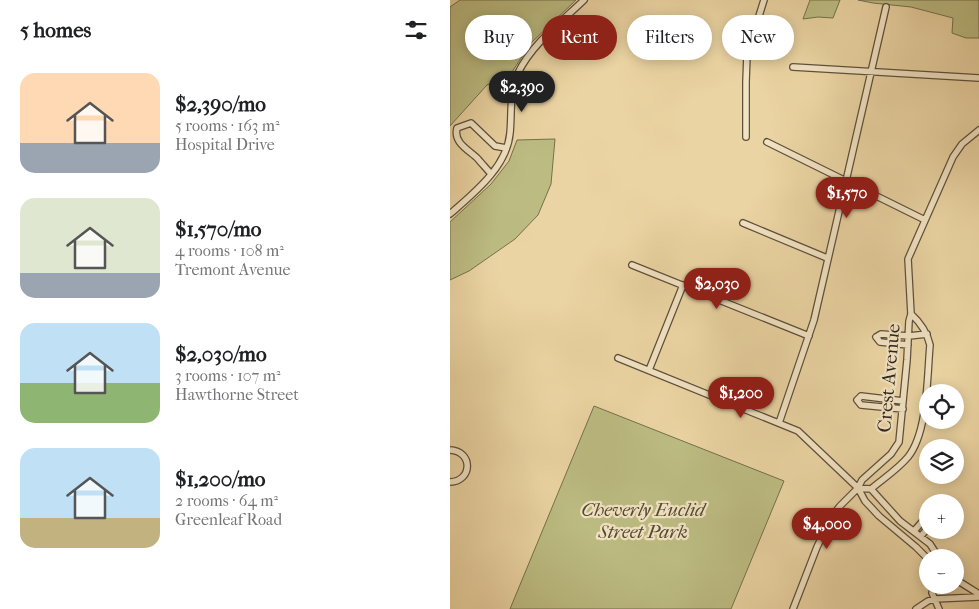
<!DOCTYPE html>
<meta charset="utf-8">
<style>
body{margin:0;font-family:"IM FELL French Canon",serif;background:#f2f2f2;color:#202124;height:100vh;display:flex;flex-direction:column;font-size:19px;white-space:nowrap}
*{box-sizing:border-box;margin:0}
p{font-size:16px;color:#757577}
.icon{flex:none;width:28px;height:28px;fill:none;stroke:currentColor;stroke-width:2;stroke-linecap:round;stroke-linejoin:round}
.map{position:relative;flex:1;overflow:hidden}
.details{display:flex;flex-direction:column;background:#fff;width:450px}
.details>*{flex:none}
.guide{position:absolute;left:15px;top:15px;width:439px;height:45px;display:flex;gap:10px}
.controls{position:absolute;left:469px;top:384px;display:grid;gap:10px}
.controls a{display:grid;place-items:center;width:45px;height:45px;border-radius:50%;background:#fff;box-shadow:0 2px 12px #0003;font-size:25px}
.price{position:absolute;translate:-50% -42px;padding:0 11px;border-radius:18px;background:#8f2418;color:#fff;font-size:16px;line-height:32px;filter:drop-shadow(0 1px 2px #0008)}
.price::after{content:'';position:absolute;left:50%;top:30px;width:15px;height:11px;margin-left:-8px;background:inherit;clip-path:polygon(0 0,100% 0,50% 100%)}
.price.active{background:#222;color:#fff}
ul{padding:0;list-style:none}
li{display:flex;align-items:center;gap:15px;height:125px;padding:0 20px}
li span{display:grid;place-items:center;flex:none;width:140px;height:100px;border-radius:15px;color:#555}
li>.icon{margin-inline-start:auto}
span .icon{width:60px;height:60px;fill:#fffc;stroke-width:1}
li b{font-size:21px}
h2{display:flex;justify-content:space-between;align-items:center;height:60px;padding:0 20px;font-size:21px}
.pill{padding:0 18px;border-radius:22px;background:#fff;box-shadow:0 2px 12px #0003;font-size:18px;line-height:45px}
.pill.active{background:#8f2418;color:#fff}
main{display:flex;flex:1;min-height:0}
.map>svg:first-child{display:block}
.green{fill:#bcbc82;stroke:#75704e}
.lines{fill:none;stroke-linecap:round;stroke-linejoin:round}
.minor-casing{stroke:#5d503c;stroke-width:8}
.minor{stroke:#f2e3c3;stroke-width:5.5}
.labels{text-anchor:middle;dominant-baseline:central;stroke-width:4.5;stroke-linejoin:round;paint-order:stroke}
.street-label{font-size:19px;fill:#2e2419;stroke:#f2e3c3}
.park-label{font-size:19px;font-style:italic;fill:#524a33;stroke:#f2e3c3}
</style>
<main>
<section class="details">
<h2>5 homes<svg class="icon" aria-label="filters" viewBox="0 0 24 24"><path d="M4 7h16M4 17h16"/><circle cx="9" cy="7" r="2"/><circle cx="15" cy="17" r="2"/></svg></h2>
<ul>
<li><span style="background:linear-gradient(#ffd9b3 70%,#9aa5b1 0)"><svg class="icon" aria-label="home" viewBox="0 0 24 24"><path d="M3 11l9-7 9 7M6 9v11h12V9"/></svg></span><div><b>$2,390/mo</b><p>5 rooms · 163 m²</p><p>Hospital Drive</p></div></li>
<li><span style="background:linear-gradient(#dfe7d0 75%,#9aa5b1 0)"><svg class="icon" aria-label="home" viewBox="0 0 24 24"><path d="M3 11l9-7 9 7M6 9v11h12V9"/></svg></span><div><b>$1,570/mo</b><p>4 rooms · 108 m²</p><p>Tremont Avenue</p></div></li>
<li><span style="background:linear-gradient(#bfe0f5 60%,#8fb573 0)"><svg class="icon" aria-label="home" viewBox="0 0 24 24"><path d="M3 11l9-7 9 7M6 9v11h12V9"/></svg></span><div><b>$2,030/mo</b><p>3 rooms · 107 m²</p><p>Hawthorne Street</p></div></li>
<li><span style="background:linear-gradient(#bfe0f5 70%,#c2b280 0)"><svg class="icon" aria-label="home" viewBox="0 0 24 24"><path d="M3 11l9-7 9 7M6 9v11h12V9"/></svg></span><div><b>$1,200/mo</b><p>2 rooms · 64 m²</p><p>Greenleaf Road</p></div></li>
</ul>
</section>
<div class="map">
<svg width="529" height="609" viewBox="0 0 529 609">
<rect width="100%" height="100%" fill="#ebd4a3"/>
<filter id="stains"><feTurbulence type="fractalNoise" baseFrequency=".004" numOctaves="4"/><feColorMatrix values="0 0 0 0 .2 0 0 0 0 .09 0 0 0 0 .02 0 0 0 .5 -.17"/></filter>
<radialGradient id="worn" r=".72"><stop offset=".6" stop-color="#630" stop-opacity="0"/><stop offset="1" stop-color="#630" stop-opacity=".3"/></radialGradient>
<!-- green -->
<path class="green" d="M10 0H126L81 43 58 78 37 85 0 126V7Z
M360 0H390L383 18 368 17 353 19Z
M408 0H529V38H516L502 33 503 18 461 7 423 3Z
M105 139 101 184 88 215 65 239 19 271 0 280V222L41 184 59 161 67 140Z
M144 406 334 481 281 609H60Z"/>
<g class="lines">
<defs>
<path id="minor" d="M343 67 529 78
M296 137V82L297 54 314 0
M317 142 475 220
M41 174C37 169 32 164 28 159 19 150 3 143 7 128L21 123 45 146 56 148
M0 214C24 193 57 167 60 133 62 114 59 92 68 73 82 44 111 22 134 0
M293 223 377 258
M182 265 359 336
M458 345 430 342 426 337 431 334 459 336 477 334
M168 358 348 431 408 488 415 501 429 516 466 547 478 559
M199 370 233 285
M453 409 411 405 407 400 411 396 453 401
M329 423 364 320 436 7
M0 450C23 451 23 481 0 482
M408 488 421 489C433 479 448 469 458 457 478 432 477 377 480 345 477 332 471 323 461 314
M421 489 450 521 480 544 489 558
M464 531 478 515
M471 536 478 528
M505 579 529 594
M484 585 482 593 489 609
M343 609 367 547 382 516 390 506 408 488 412 480 441 454 449 442 457 360 459 321 461 314 458 259 503 157 512 144 529 130
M466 609 478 601 484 599 529 597"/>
</defs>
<!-- minor casing -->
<use href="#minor" class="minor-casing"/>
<!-- minor -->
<use href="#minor" class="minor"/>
</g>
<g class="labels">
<!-- street labels -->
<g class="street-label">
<text transform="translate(439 378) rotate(-85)">Crest Avenue</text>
</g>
<!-- park labels -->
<g class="park-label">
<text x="193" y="510">Cheverly Euclid<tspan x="193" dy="22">Street Park</tspan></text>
</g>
</g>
<rect width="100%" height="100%" filter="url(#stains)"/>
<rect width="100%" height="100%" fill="url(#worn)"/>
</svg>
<div class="controls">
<a><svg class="icon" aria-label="locate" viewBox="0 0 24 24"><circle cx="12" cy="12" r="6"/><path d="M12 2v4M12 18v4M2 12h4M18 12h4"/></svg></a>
<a><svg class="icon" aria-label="layers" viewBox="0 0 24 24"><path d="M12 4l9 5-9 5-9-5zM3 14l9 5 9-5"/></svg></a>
<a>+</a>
<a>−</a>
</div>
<b class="price active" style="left:72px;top:113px">$2,390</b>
<b class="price" style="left:397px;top:219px">$1,570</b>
<b class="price" style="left:267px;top:310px">$2,030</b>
<b class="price" style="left:291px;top:419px">$1,200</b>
<b class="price" style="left:377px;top:550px">$4,000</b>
<div class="guide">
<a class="pill">Buy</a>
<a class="pill active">Rent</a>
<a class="pill">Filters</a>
<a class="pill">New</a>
</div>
</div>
</main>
